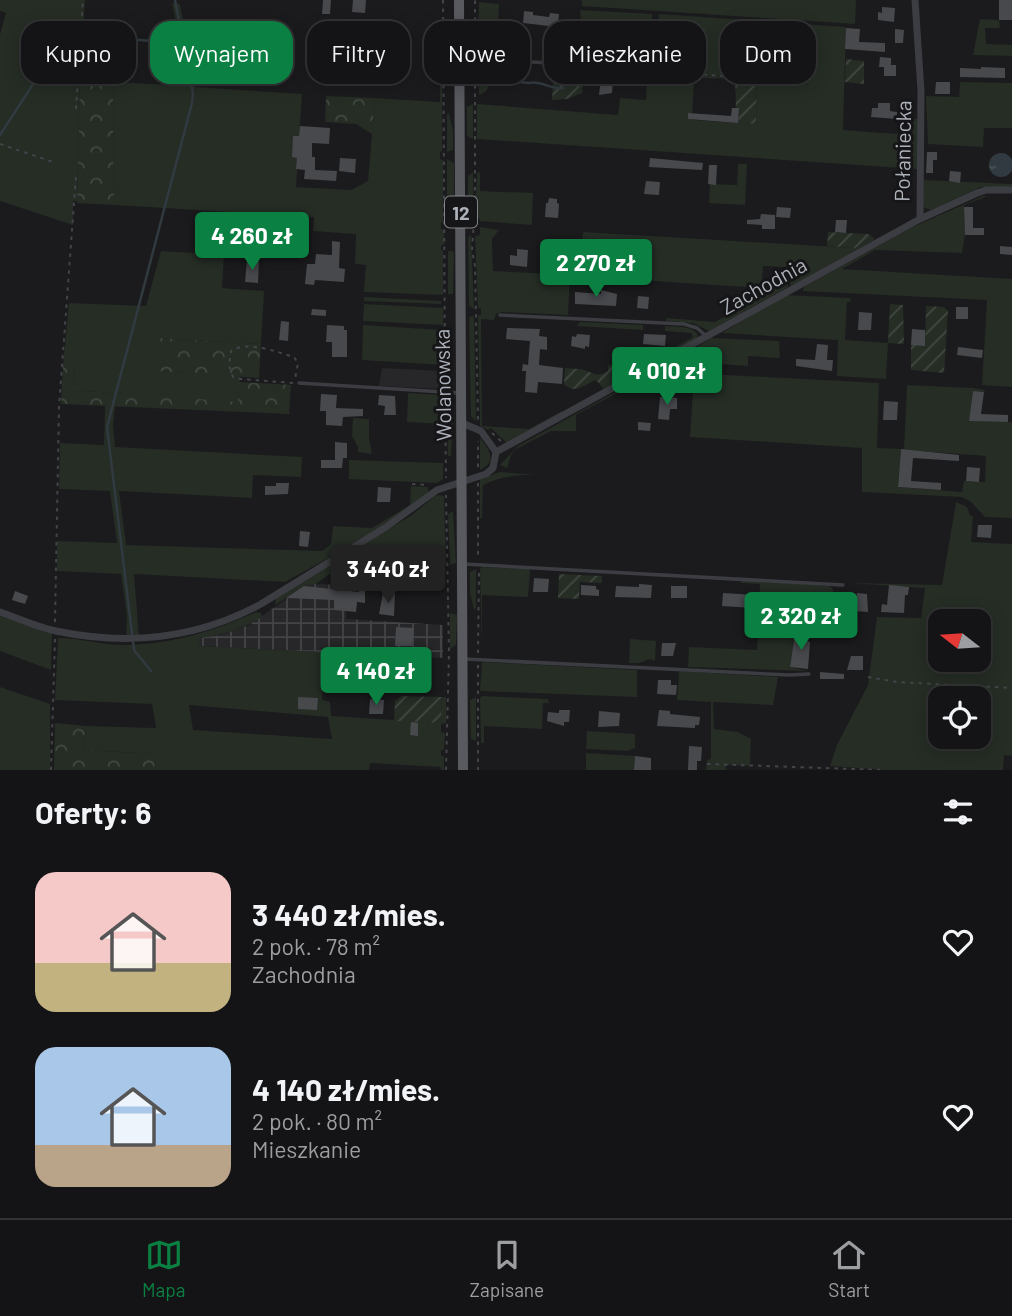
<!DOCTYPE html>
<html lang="pl">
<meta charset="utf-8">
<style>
body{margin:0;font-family:Barlow,sans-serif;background:#212123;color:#f1f3f6;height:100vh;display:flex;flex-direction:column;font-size:26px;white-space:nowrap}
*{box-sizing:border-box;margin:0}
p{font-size:23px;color:#9d9ea1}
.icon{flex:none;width:38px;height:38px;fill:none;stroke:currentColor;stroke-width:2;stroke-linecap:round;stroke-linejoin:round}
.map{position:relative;height:770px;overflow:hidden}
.details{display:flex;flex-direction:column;background:#141416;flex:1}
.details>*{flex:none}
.banner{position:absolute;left:21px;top:21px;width:971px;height:63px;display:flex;gap:14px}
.needle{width:46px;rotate:287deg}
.tools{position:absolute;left:928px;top:609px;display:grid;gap:14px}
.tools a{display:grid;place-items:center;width:63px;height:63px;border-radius:14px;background:#141416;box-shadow:0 4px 18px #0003,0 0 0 2px #333335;font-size:35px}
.price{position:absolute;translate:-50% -60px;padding:0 16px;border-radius:7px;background:#0b8043;color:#fff;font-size:23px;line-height:46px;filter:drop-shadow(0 2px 4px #0008)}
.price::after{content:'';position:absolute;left:50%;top:42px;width:21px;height:16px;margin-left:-10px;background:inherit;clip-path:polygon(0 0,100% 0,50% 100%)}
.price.selected{background:#222;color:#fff}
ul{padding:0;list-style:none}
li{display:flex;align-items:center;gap:21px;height:175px;padding:0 35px}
li span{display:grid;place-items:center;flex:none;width:196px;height:140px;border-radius:21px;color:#555}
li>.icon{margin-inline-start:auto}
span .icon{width:84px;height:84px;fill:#fffc;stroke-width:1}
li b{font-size:30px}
h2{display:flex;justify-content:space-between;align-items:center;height:84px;padding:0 35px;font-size:30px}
.chip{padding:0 24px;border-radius:21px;background:#141416;box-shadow:0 4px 18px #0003,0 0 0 2px #333335;font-size:24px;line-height:63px}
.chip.selected{background:#0b8043;color:#fff}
.tabs{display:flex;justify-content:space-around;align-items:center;height:98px;border-top:2px solid #333335;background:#141416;font-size:19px;color:#9d9ea1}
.tabs a{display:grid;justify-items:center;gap:4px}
.tabs .selected{color:#0b8043}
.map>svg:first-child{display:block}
.built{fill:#27272a}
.industrial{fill:url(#industrial-grid)}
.green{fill:#252d25;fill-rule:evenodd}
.forest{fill:url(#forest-crowns)}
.garden{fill:url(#garden-furrows)}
.water{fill:url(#water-ripples)}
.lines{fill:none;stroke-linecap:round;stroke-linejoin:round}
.stream{stroke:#313a40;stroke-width:2.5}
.building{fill:#48494d}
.path{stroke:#424448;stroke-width:2;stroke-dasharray:3.5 5;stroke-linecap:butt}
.service{stroke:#3c3d42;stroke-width:3.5}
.minor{stroke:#3c3d42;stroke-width:7}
.primary{stroke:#585a60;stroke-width:10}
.labels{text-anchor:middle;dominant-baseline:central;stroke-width:6;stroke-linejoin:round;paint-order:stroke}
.shield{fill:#161618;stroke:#80848a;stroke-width:2}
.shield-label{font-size:19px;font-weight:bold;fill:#aeb3bb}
.street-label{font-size:21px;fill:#aeb3bb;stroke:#161618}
</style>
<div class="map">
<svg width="1012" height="770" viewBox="0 0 1012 770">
<defs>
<pattern id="industrial-grid" width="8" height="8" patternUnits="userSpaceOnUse" patternTransform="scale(1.75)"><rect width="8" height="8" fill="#27272a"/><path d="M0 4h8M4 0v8" fill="none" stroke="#444447"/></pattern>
<pattern id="forest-crowns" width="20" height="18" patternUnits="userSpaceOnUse" patternTransform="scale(1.75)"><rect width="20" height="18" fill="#252d25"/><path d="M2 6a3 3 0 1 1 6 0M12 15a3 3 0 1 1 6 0" fill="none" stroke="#424943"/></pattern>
<pattern id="garden-furrows" width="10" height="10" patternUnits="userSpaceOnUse" patternTransform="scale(1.75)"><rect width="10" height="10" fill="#252d25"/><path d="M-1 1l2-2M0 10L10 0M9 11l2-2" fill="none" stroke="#424943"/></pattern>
<pattern id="water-ripples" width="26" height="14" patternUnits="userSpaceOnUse" patternTransform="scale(1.75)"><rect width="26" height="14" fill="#313a40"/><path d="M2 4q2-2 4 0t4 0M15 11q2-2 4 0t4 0" fill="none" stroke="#4c545a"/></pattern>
</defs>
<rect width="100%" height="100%" fill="#1b1b1d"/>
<!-- built -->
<path class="built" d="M382 368 442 371V389L379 386Z"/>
<!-- industrial -->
<path class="industrial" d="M308 584 347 585 346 619 443 625V658L199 646 198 638 221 635 249 625Z"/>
<!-- green -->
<path class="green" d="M0 0H85L80 79 77 201H73V225L0 201V34L6 13 0 11Z
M582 0H856L855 24 582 6Z
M479 2 499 4 497 47H484L483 55 477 53Z
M172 3 180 4 195 87 302 94 296 187 351 190 368 181 375 98 440 102V54H442V151L440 152V159L443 160V222H441V229L444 230V244L441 246V250H443V295L364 292 366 265 355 264 356 234 313 231 314 217 114 205 113 82 189 86Z
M580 10 652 14 651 34 658 33 659 14 846 27 843 130 912 135 913 119H918L917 169 477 139V104L618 115 620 98 646 100 647 74 690 77 694 81 692 120 756 124 757 80 703 78 702 72 693 71 694 41 582 33Z
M980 19 999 20 1000 28H985L986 44 1012 45V56L973 55Z
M960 82 1012 83V128H984L983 147 928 144 926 96 959 97Z
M473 104V139L467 136V107Z
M449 113 453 131V150L447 152V115Z
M447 159 454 163V217L449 222H447Z
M738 164H747L745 205 709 203 710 184 737 185Z
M473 172 474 206 471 219 468 216V176Z
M480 172V191L533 193 532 225 480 221 479 218H475L477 173Z
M924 180 1012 184V187H981L931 210 923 207Z
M983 196H988L964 205 965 235 962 253 875 250 842 269 1012 279V387L982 385 987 300 803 291 804 287 913 227Z
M480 227 499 230 492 239 493 271 570 275 568 315 502 312 496 314 494 320 481 319 482 426 529 429 562 411V413L507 443 491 428 488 430 480 426 478 315H481V308H478L475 236 480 235Z
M583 232 855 248 873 237 874 240 791 286 787 267 763 266 762 282 788 283V287L709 331 693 323 666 321V318L715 322 774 289 580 276Z
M471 235 474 309 469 306 468 237Z
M161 251 224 255 222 288 264 291 261 344 159 338 158 371 240 376 238 403 73 390 75 365H63L69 303 146 306Z
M448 251H453L454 254 453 294H448Z
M786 295 850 298 851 302H847L845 340 888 343 886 379 837 376 838 340 722 333Z
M364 297 441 301V304L364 301Z
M364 304 443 308V325L363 321Z
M471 316H474L476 421 471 416 469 318Z
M580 322 643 325V330L577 326Z
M363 325 441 330 443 333 442 365 362 360Z
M665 326C676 327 692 325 698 335L696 339 604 390 603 388 693 337 691 333 665 331Z
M711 338 779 341 780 358 748 356V366L674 361Z
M652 371 879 383 877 448 901 449 898 487 962 492 964 481 985 482 986 456 904 450 907 385 974 388 984 390 985 392 973 391 969 421 1012 422V518L985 517 971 502 962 497 862 492V448L690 437 694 374 656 372 639 381Z
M628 385 630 386 576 415V431H551L516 449 511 455 507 468 500 465 518 446Z
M408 393 442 395V424L407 422Z
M105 405 115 406 113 425 115 447 302 457 301 477 253 475 252 498 119 491 126 545 322 551 331 544 333 526 372 528 410 505 411 486 427 487 429 491 411 508 328 558 285 582 134 574 139 636 126 637 127 615 121 574 57 571V541L117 543 110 491 59 489 60 443 104 445Z
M447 415 453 418 451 456H448Z
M353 418 369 419V438L372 454 358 452V447L352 436Z
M480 438C489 449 498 462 480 470Z
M349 460 443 463V479L437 483 349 479Z
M500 472 536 475C517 475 500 476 483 485L482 518H480V479Z
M440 495 444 496 446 564H443V561L354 556 316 584H308L275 605 276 598 412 515 435 496Z
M956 502 967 507 970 516H973L971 542 1012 544V756L1004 755 1003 770H886L830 766 837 745 868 685 877 617 921 618 925 588 849 583 942 585ZM940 621H978V660H940ZM940 698H978V737H940Z
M453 511 456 563 450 565 448 514Z
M482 567 529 569 530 572 528 597 482 595V651L480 569Z
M476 569V608L474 610 470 593V572Z
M741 580 829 586 832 588 835 596 849 597 848 615 810 612 807 634 795 633 790 667 808 671 688 667 689 647 757 650 760 584 741 583Z
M256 612 261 613 262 617C242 629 222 635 199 638V646L324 652 322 700 330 702 331 716 441 723 442 697H446V723L441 724V732L445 733 444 750H441V756H444V770H441L440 767 370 763 369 770H154V754L84 750 86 726 156 728 152 704 55 700 58 638C80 638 101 645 123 645 169 645 215 631 256 612ZM189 705 328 717 332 739 193 730Z
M450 613 457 615 456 645 450 649Z
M0 616 52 634 51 670 0 651Z
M630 639 656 641 655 661 650 659 639 663H629Z
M482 662 637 670V697L480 691Z
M679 671 778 677 773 705 713 702 714 729 738 732 751 739 750 766 726 765V770H706L707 760 711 759V702L677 700Z
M0 687 50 704V770H0Z
M482 696 548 699 549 703H543L542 729 484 726V743H481L480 698Z
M476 697V741L471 739 470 700Z
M587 731 635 734V748L627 751 586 749Z
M586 753 635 756 634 770H586Z"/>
<!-- forest -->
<path class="forest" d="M80 79 113 82 114 205 77 203Z
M326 96 375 98 372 134 356 124 325 122Z
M158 338 261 344 259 378 158 371Z
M63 365H75L73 390 238 402 239 382 291 385 289 414 61 404Z
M55 723 86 726 84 750 155 754 154 770H54Z"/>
<!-- garden -->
<path class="garden" d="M582 33 640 37 637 58 621 55 622 40 595 38 596 61 585 60Z
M846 59 864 61V84L845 82Z
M479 63 490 64C490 76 493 90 479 95Z
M554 68 584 70 582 93 567 99 552 100Z
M735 79 757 80 756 124 738 123 739 109 736 108Z
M828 232 868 234 873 237 855 248 827 246Z
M890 304 903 305 904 344 888 343Z
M926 306 944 307 948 311 944 373 911 370V345H925Z
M608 365 640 367 603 388 596 380C584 385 574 395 564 384L565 368C570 369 579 368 584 370 594 373 598 378 608 371Z
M559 574 602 576V583L580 582 579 599 558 598Z
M401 696 442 697 441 723 394 721 395 701Z"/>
<!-- water -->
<path class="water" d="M989 165a12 12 0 1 1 24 0a12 12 0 1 1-24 0Z"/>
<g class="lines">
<!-- stream -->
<path class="stream" d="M491 79 529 83C541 80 551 90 563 88
M0 135 65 35 183 43
M151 671 134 650 107 427 192 103 193 93 175 0"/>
</g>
<!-- building -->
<path class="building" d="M323 0H331L330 14H322Z
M353 0H366L365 13 352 12Z
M999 0H1012V20H999Z
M882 7 895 8 894 22 878 20V12L882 13Z
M524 11 533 12V15L549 17 550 13 559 14 557 35 573 37 572 48 547 49 549 26 523 23Z
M846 28 860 29 859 42 885 43V52L845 49Z
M895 29 904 30 903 43H895Z
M598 39 613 40 612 53 597 52Z
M880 57 891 58V65H896V76H884V67H879Z
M981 67 1005 68V78L960 77V68L981 69Z
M601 78 613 79 612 93 599 95Z
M936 82H950V94H935Z
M878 103H890V111L897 112V119L871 117 872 108H878Z
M732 108H739L738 123 688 119V113L731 116Z
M300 126 330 128 329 144 312 143V157H315V170L337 171 336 181 304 179 305 170 296 169 297 158 292 157 293 136H299Z
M927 152H937V160H933V173H926Z
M340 158 356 159 355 173 339 171Z
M650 158 703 163 702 170 649 167Z
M709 165H717L716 185 708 184Z
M950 171 961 172 960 183 949 181Z
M646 181 660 182 659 195 644 194Z
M549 198 557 199V203L559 204 558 218 545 217 546 203H548Z
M777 207 791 208 790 218 776 217Z
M964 207H973V228H984V235H965Z
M761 214 775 215V229H762V225L747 224V220L760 219Z
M836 220H847L846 233 835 232Z
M332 241 340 242 339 268 345 269 344 282 315 280 314 285 305 284 307 264H315L316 254 332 255Z
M1000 246 1012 247V255L1000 254Z
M517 249 528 250 527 267 510 265V255L517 256Z
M568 252H577L576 264H574V268L562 269 563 265H557V255L568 256Z
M247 260 259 261 258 283 245 282Z
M601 290 617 294 616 306 575 304V292L601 294Z
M638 296 649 297 648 309 637 308Z
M956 307H968V319H956Z
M312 309 326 310V316L311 315Z
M859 312 872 313 871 330H858Z
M281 321 289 322 288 341 279 340Z
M327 325 344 326V330H347V357H332V342H326Z
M507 328 540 329 539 336 547 337V350L540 349 539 365 563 368 562 384 538 382 537 393 525 392 526 371H522L523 364 528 365 530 341 506 339Z
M912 329 925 330V346L911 345Z
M577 334 590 335 589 347 585 346V349L571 346 572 336 576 337Z
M644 334 666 335 665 346 643 344Z
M817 344 828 345 827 360H833L832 371 796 366V359L815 360Z
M958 347 983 350 982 358 957 355Z
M973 391 984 392 981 414 1008 415V422L969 421Z
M321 394 337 395 336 408 363 409V416L343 417 342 426 326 425V411H320Z
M379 395 395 396 396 415H384L385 406 378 405Z
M660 397 677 398V409H670L669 420 658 419Z
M884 401 898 402 897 420H883Z
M638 422 651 423 650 431 638 430Z
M335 442 347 443V458H343L342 468H321V460H335Z
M901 449 959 455V461L913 458 911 481 941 483V490L898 487Z
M967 467 980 468 979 482 966 481Z
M276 483H289L288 494 265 495V486H276Z
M378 487 391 488 390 502H377Z
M978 525H992L991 538 977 537Z
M300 531 310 532 308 547 299 546Z
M360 568 367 569 366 577 368 574 387 576V588L365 587V603L357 602 356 612 334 610V600L286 598 304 586 359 592Z
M407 569H415V572H420L419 585H407Z
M534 578 549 579 548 592H533Z
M639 584 652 585 651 598 615 597 616 586 639 587Z
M581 585 596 586V589L599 590V596L581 595Z
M889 585 909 587 908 595H905L904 613 881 612 882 604 887 605Z
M671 586H687V598H671Z
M15 591 28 596 25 604 12 600Z
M383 593 395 594 394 616 379 614Z
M723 593 755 595 754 608 722 606Z
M857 593 867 594 868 612 855 611Z
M396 627 414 628 412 646H395Z
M795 633 808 634 807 641 810 642 808 669 790 667Z
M662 643H676L673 656H661Z
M851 656H863V670H847Z
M371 661 390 662 386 680 372 679Z
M820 672 844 674V679H820Z
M658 680H671V685H677L676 695 657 694Z
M298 697 318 698 317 710 298 709Z
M370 699 384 700 383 714H369Z
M559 710H570L569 722H564V726L547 721 548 712 559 713Z
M659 710 670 711V714L700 717 699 725H695V728L657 726Z
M599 711 620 713 619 726 598 727Z
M411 722 418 723V736L410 735Z
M689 746 702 747 701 761H697V770H688Z
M635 756 651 758V770H634Z"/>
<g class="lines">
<!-- path -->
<path class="path" d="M443 0 445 387
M475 55V0
M475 68V204L472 250 475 266 478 422
M644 70 749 78
M76 109 83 0
M0 144 56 163
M293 383 241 379 233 377 229 365 231 351C247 340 277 352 294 357L298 363 295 379
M445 400 446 478
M492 433 501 441
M478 467V441
M478 483V558
M412 484 428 485
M55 622 59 407 76 176
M478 653 479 571
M478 665V770
M868 677 897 682 1012 688
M707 764 882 770
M51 770 55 638
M446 770 449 653 446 495"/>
<!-- service -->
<path class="service" d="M461 59 640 67
M500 315 684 324 697 328 705 335
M299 383 460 393
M464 564 843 585
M465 659 789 675 809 674"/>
<!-- minor -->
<path class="minor" d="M915 0 921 91 920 219
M462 423 481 431 496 452
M496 452 920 219 977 193 986 190H1012
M0 612C18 618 37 627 56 631 128 646 197 639 261 604L386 527 437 490 486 474 493 468 496 452"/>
<!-- primary -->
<path class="primary" d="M459 0 463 770"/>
</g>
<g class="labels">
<!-- shield labels -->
<rect class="shield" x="445" y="196.5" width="32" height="31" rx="5"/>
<g class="shield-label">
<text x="461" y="212">12</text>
</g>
<!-- street labels -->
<g class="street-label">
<text transform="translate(902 151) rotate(-89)">Połaniecka</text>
<text transform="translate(763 285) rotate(-29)">Zachodnia</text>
<text transform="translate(442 385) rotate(-91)">Wolanowska</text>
</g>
</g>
</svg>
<div class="tools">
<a><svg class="needle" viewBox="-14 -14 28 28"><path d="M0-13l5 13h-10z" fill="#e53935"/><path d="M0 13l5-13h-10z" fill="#9d9ea1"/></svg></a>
<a><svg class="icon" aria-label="locate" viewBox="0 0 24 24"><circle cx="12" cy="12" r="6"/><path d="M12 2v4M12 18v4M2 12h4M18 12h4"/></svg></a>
</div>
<b class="price" style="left:252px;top:272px">4 260 zł</b>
<b class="price" style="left:596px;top:299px">2 270 zł</b>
<b class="price" style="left:667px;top:407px">4 010 zł</b>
<b class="price selected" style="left:388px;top:605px">3 440 zł</b>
<b class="price" style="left:801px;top:652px">2 320 zł</b>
<b class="price" style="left:376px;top:707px">4 140 zł</b>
<div class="banner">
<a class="chip">Kupno</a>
<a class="chip selected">Wynajem</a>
<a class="chip">Filtry</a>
<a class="chip">Nowe</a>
<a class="chip">Mieszkanie</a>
<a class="chip">Dom</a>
</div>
</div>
<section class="details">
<h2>Oferty: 6<svg class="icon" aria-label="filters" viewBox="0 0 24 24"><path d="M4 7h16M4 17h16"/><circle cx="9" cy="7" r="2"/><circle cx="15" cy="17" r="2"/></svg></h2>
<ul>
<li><span style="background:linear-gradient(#f6c9c9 65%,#c2b280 0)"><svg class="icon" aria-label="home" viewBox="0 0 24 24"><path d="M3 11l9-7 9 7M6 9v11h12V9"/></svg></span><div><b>3 440 zł/mies.</b><p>2 pok. · 78 m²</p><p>Zachodnia</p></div><svg class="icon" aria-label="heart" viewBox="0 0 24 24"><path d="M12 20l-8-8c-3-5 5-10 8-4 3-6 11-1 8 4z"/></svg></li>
<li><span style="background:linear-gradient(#a9c7e8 70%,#b9a48a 0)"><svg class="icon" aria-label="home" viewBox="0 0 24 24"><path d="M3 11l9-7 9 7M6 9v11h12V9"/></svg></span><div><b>4 140 zł/mies.</b><p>2 pok. · 80 m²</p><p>Mieszkanie</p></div><svg class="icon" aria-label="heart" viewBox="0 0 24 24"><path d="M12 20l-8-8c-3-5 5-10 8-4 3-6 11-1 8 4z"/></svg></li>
</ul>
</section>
<nav class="tabs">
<a class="selected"><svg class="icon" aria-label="map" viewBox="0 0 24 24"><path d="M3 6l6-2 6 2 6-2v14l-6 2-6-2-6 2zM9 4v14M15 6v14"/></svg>Mapa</a>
<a><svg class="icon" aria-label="saved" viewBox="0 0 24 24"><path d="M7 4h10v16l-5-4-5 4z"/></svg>Zapisane</a>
<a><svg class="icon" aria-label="home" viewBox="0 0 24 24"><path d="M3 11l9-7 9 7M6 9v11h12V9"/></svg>Start</a>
</nav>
